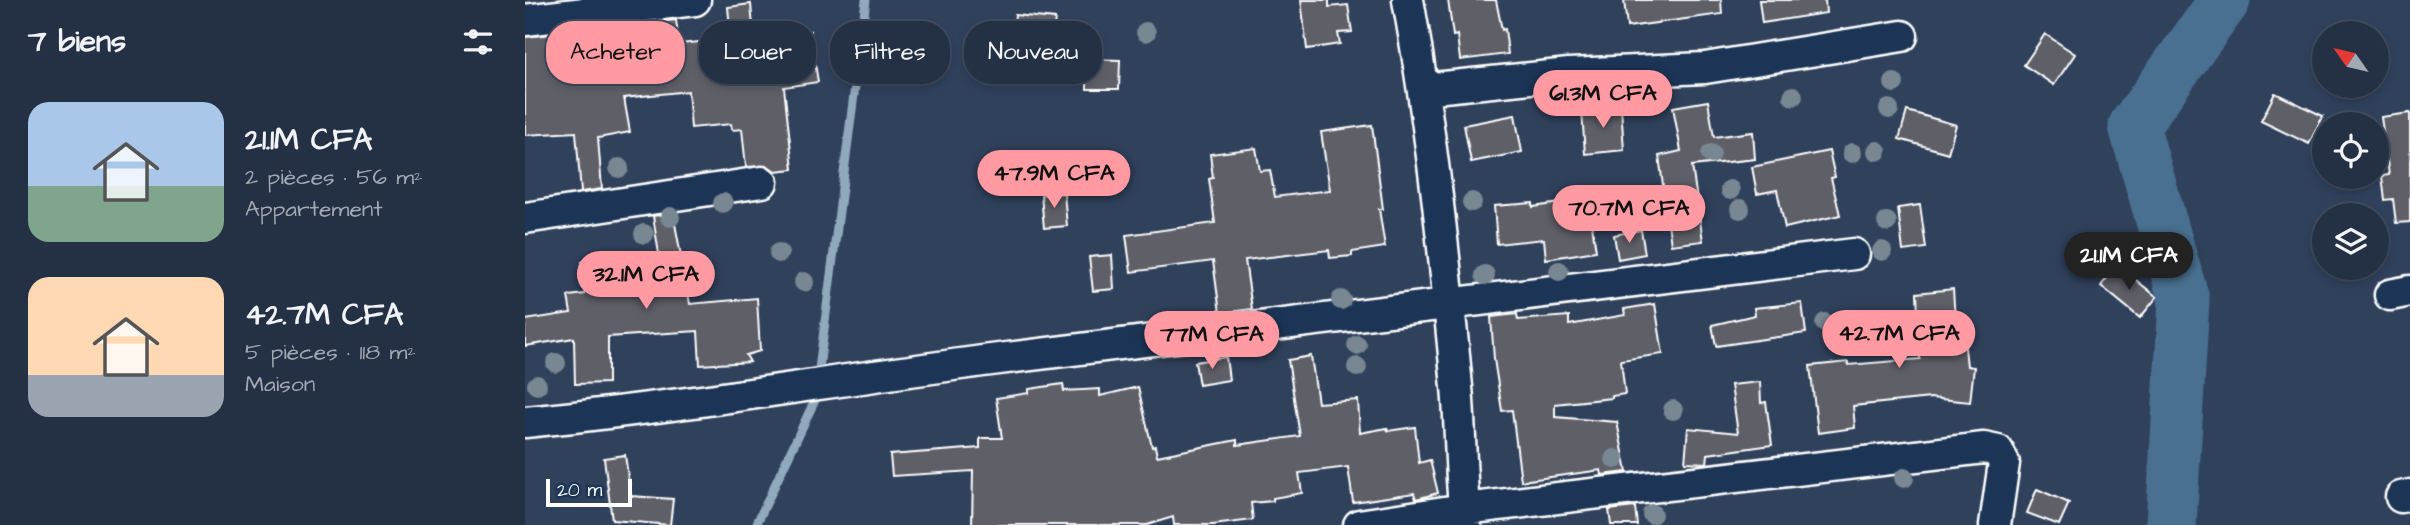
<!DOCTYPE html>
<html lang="fr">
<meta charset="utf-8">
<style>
body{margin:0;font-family:"Architects Daughter",sans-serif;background:#303d50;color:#f1f3f6;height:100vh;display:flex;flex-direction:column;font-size:26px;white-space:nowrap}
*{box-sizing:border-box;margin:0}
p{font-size:23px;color:#a3a9b3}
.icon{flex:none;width:38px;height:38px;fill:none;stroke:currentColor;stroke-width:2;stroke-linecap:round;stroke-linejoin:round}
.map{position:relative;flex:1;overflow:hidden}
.panel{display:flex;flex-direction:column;background:#243145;width:525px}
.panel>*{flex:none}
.top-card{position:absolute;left:21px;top:21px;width:665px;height:63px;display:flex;gap:14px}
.needle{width:46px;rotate:304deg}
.buttons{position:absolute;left:1787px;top:21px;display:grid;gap:14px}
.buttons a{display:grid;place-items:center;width:77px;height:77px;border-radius:50%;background:#243145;box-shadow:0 4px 10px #0003,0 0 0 2px #414c5e;font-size:35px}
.scale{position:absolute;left:21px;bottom:18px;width:86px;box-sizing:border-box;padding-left:7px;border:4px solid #fff;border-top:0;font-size:19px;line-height:24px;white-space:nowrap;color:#fff;-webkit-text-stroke:5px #1d3557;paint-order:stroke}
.price{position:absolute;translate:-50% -60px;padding:0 16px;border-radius:24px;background:#ff9aa2;color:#111;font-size:23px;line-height:46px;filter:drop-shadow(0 2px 4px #0008)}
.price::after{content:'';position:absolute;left:50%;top:42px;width:21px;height:16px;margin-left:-10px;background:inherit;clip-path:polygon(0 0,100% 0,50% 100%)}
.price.current{background:#222;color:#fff}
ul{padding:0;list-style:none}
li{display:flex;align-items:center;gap:21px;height:175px;padding:0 28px}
li span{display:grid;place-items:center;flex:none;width:196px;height:140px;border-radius:21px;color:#555}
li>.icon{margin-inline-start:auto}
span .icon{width:84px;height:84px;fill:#fffc;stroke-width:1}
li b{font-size:30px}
h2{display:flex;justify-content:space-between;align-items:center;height:84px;padding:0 28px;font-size:30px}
.chip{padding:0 24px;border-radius:28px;background:#243145;box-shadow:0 4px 10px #0003,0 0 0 2px #414c5e;font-size:24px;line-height:63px}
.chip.current{background:#ff9aa2;color:#111}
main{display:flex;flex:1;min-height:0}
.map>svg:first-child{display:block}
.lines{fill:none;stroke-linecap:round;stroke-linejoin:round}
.stream{stroke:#91a9bc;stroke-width:9}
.river{stroke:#486f90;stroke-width:51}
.building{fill:#5e5e68;stroke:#fff;stroke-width:2}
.minor-casing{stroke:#fff;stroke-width:35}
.minor{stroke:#1d3557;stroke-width:30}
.tree{fill:#788792}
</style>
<main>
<section class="panel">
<h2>7 biens<svg class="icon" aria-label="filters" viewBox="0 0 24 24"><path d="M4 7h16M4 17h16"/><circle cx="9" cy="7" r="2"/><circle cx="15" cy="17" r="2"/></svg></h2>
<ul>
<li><span style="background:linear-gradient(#a9c7e8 60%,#7fa58c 0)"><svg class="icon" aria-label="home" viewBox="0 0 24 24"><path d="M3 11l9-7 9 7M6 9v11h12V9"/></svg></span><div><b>21.1M CFA</b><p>2 pièces · 56 m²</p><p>Appartement</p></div></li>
<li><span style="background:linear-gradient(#ffd9b3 70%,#9aa5b1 0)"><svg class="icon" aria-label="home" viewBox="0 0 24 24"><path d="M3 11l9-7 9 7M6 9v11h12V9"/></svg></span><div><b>42.7M CFA</b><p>5 pièces · 118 m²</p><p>Maison</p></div></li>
</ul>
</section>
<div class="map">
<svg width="1885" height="525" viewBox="0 0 1885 525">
<rect width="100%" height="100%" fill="#30415c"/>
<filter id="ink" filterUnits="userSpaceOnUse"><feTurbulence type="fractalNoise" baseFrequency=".0143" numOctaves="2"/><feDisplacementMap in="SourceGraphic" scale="14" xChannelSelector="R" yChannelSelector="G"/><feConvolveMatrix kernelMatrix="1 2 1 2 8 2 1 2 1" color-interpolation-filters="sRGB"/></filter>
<g filter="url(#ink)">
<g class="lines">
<!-- stream -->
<path class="stream" d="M231 525 290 400 341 0"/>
<!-- river -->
<path class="river" d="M1646 525 1659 300 1609 126 1700 0"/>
</g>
<!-- building -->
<path class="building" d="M776 0H804V7L823 5 827 32 813 33 815 44 782 49Z
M923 0H971L977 30 980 29 983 54 935 60 932 35 928 36Z
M1099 0H1196L1197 14 1102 27Z
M1234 0H1300L1301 13 1237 23Z
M226 4 229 39 285 31 293 82 259 87 268 169 250 171 243 166 221 167 217 129 207 130 206 124 166 128 163 91 99 98 105 132 73 138 77 189 56 192 51 132 0 135V37L151 20 154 44 206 39 203 7Z
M490 15 530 19 527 43 487 38Z
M1520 34 1550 54 1529 85 1499 65Z
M562 59 595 60 594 89H562Z
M1750 93 1798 116 1784 144 1736 121Z
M1183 101 1189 137 1228 132 1230 159 1167 166 1178 241 1146 245 1134 156 1156 151 1148 107Z
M1096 107 1099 150 1060 154 1057 111Z
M1382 111 1431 125 1423 153 1374 139Z
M1885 113V222L1871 223 1868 199 1860 200 1857 176 1864 175 1856 117Z
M990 115 997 152 946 162 939 125Z
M847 125 858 209H854L860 247 827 252V256L805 258 804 250 720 260 727 309 695 313 688 261 606 272 601 235 690 223 684 179 688 178 685 154 731 148 735 171 745 170 750 197 805 190 796 132Z
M1304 151 1310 177 1306 178 1315 215 1260 228 1252 190 1232 194 1227 167Z
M539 193 542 226 519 228 516 195Z
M1063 199 1071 251 1021 259 1019 239 972 244 969 206 1008 203V207Z
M1395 205 1401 248 1378 251 1373 208Z
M148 213 165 304 232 298 235 351 221 355 225 362 175 365 173 331 83 337V383L50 384 49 338 0 346V320L46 313 43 296 60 294 57 262 134 254 128 216Z
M1116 230 1120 254 1093 259 1089 235Z
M587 255 589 289 568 291 564 257Z
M1592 265 1632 297 1615 318 1576 286Z
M1428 289 1430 320H1437L1442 366 1449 367 1445 402 1405 398 1328 406 1330 428 1293 433 1285 366 1323 362V365L1395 359 1392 293Z
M1277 303 1281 333 1191 346 1187 325 1230 315 1229 308Z
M1130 304 1138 354 1096 360 1100 394 1087 396V398L1030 404V417L1092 422 1102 472 1077 475 1076 470 996 481 987 410 977 411 969 359 966 317 992 314 993 320 1044 316V325L1100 315 1099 309Z
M786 356 793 403 833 400 835 433 862 428 863 431 890 427 894 463 905 460 913 493 891 499 889 493 828 502 823 467 774 473 777 493 748 498V501L726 503 728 520 688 525H649L648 517 622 525H447L448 471 367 476 365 455 455 448V438H477L471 398 504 393V389L538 384 539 391 575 389V396L613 387 627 447 630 446 632 456 712 440V445L775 436 763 360Z
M701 357 704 380 674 385 670 362Z
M1235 382 1236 403 1241 402 1247 445 1183 454 1182 463 1160 462 1163 428 1213 433 1206 385Z
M100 455 106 496 148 499 145 525 87 520 79 458Z
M1512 489 1544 503 1534 525 1502 513Z
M1110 507 1112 525H1086L1084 510Z"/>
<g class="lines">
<defs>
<path id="minor" d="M883 0C906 128 920 257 932 387 936 432 935 479 941 525
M0 20 170 0
M899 89 1044 74 1180 68 1377 36
M0 218 237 182
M1865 295 1885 291
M0 422C159 407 315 379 474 359 758 322 1043 288 1329 254
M1876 497 1885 495
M834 525 939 509 1459 448 1473 451 1479 463 1470 525"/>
</defs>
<!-- minor casing -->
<use href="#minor" class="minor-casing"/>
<!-- minor -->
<use href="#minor" class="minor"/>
</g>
<!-- trees -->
<g class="tree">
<circle cx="621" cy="32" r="10"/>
<circle cx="1369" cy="83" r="10"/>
<circle cx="1056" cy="93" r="10"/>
<circle cx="1268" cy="96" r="10"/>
<circle cx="1364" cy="109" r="10"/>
<circle cx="1352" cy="151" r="10"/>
<circle cx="1327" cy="153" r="10"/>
<circle cx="1186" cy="154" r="10"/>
<circle cx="94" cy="168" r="10"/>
<circle cx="1205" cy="190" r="10"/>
<circle cx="947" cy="202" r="10"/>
<circle cx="198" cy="203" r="10"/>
<circle cx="1215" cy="209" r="10"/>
<circle cx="145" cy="217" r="10"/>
<circle cx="1362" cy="222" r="10"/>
<circle cx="119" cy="234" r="10"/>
<circle cx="1357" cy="251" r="10"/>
<circle cx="254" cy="253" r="10"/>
<circle cx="1034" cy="271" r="10"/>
<circle cx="960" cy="275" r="10"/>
<circle cx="279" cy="282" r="10"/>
<circle cx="816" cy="300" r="10"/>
<circle cx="1300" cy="323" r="10"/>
<circle cx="832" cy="345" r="10"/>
<circle cx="31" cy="363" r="10"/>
<circle cx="832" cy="367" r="10"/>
<circle cx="12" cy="385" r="10"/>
<circle cx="1148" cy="410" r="10"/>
<circle cx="1090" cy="459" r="10"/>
<circle cx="1379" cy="478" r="10"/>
<circle cx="1127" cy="514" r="10"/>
</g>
</g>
</svg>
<div class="buttons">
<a><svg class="needle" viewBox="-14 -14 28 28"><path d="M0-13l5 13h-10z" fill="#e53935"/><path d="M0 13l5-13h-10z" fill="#a3a9b3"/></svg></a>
<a><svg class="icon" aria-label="locate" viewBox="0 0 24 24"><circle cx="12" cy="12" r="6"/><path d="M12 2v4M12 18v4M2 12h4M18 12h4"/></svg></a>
<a><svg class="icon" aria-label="layers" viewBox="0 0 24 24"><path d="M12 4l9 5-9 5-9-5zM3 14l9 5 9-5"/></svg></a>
</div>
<div class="scale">20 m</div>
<b class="price" style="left:1078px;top:130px">61.3M CFA</b>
<b class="price" style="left:529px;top:210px">47.9M CFA</b>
<b class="price" style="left:1104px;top:245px">70.7M CFA</b>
<b class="price current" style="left:1604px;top:292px">21.1M CFA</b>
<b class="price" style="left:121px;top:311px">32.1M CFA</b>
<b class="price" style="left:1374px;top:370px">42.7M CFA</b>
<b class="price" style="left:687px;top:371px">77M CFA</b>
<div class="top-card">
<a class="chip current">Acheter</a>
<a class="chip">Louer</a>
<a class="chip">Filtres</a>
<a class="chip">Nouveau</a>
</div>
</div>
</main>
